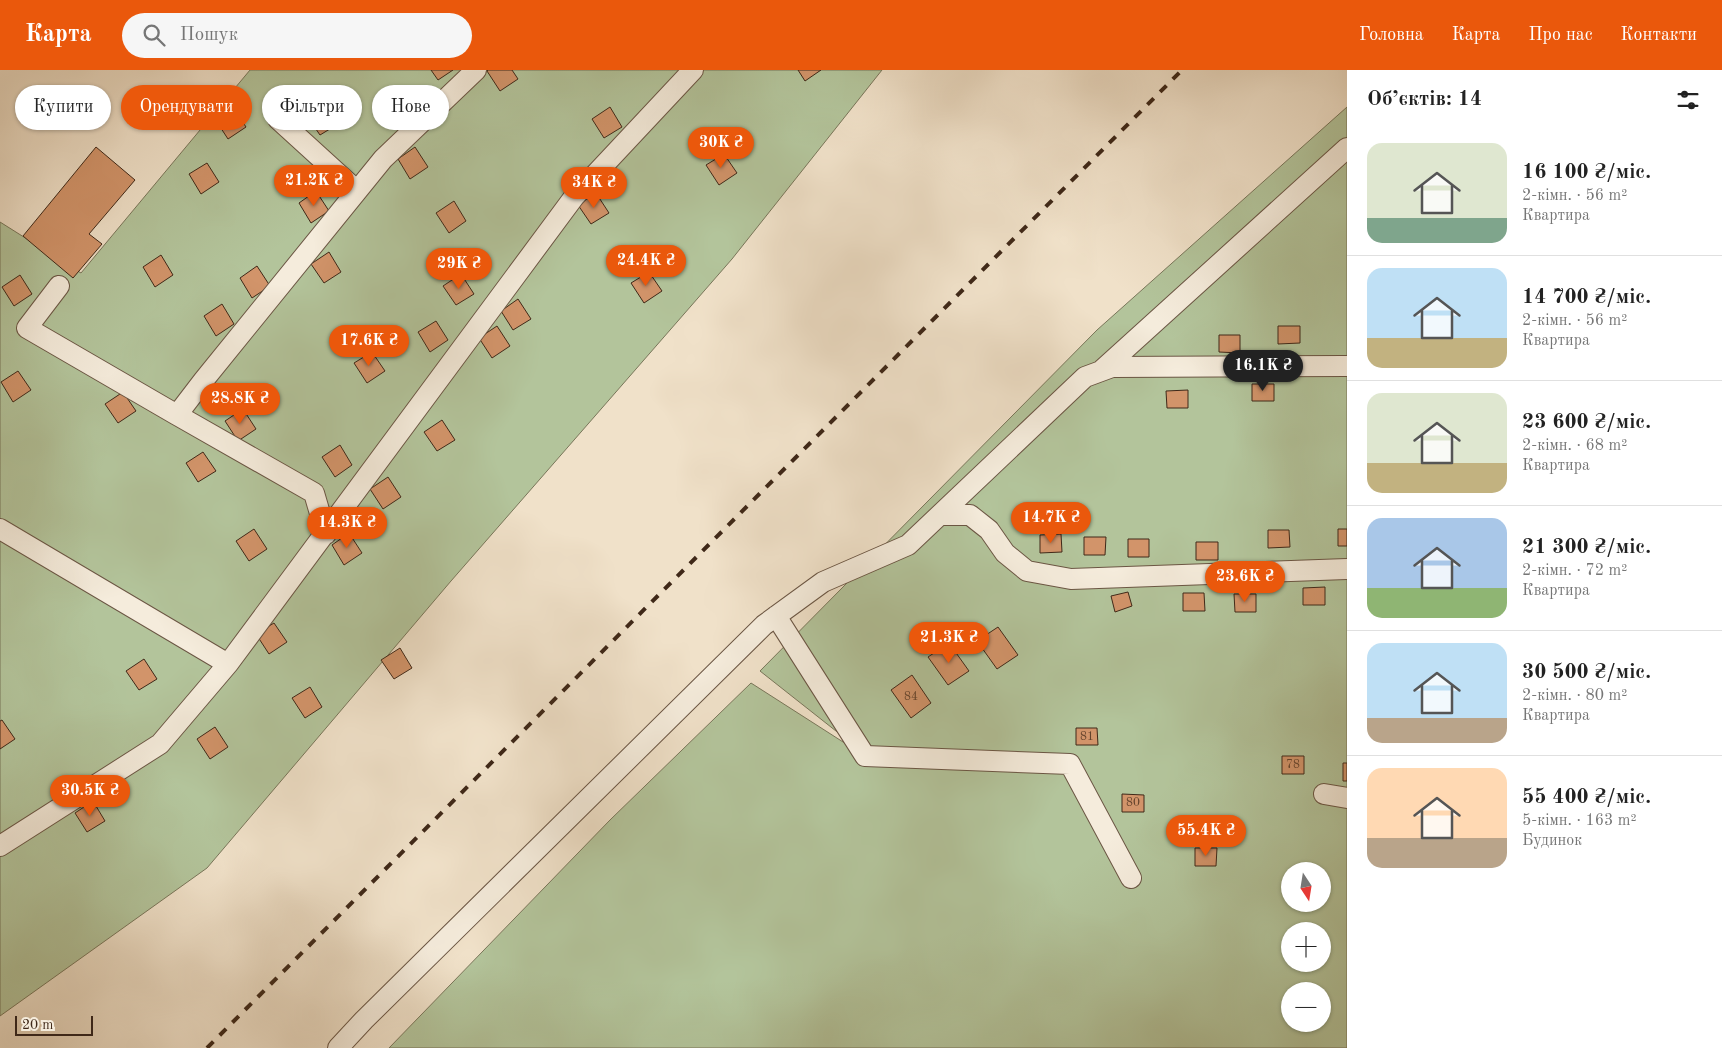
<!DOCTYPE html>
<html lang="uk">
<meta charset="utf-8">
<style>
body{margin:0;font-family:"Old Standard TT",serif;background:#f6f6f6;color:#222;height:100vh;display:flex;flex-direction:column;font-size:19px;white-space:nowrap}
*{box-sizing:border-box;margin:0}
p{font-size:16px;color:#767676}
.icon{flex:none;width:28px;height:28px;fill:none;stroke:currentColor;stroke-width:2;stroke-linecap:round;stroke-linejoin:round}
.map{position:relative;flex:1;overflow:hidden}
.drawer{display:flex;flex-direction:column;background:#fff;width:375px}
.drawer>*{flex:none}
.hud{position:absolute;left:15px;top:15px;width:475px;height:45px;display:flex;gap:10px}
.needle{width:32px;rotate:168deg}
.buttons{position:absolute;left:1281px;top:792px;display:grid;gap:10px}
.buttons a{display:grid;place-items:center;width:50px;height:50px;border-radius:50%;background:#fff;box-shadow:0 1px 4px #0004;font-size:25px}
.scale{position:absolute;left:15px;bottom:12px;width:78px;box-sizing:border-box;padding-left:5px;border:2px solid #3f2818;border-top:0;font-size:14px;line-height:18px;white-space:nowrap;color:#3f2818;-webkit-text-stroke:4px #f5ecdc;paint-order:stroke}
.price{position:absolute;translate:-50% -42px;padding:0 11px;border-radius:18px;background:#ea580c;color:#fff;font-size:16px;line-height:32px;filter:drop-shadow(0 1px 2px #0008)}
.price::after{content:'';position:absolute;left:50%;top:30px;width:15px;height:11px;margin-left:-8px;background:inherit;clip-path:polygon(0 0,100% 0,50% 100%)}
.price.selected{background:#222;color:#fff}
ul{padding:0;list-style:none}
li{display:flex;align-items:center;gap:15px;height:125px;padding:0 20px}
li+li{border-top:1px solid #e0e0e0}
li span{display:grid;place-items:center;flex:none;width:140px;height:100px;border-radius:15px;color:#555}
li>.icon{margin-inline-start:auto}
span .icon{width:60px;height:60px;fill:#fffc;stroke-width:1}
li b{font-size:21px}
h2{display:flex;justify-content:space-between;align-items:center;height:60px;padding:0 20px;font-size:21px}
.tag{padding:0 18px;border-radius:22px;background:#fff;box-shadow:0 1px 4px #0004;font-size:18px;line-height:45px}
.tag.selected{background:#ea580c;color:#fff}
header{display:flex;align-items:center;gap:30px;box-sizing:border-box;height:70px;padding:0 25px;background:#ea580c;color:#fff}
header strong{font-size:24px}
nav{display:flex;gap:28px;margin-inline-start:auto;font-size:18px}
.search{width:350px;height:45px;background:#f6f6f6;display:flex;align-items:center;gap:12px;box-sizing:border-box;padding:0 18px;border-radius:28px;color:#767676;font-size:19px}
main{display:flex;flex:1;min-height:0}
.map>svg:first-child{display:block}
.green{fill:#b3c49b;stroke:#79765a;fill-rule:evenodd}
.building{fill:#d2946a;stroke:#3f2818}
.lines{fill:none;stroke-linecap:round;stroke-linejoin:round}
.minor-casing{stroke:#6b5644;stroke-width:22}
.minor{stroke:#f5ecdc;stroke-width:20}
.rail{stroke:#3f2818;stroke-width:4;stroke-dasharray:9 9;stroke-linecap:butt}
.labels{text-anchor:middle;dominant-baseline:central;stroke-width:4;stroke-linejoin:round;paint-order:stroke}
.number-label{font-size:12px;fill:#64432c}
</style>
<header>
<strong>Карта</strong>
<div class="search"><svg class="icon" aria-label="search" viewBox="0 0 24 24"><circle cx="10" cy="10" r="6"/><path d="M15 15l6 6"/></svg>Пошук</div>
<nav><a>Головна</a><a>Карта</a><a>Про нас</a><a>Контакти</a></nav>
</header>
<main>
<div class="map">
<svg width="1347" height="978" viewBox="0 0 1347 978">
<rect width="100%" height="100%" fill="#f0e1c9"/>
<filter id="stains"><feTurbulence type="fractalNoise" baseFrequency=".004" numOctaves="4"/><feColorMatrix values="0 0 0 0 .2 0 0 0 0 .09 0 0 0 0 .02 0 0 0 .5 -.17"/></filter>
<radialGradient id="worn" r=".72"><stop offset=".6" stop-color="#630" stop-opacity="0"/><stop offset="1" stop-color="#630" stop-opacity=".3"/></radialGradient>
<!-- green -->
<path class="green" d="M250 0H882L732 189 451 511 207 798 0 946V152L81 203Z
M1347 37V978H389L610 750 751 613 879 695 760 601 1097 260ZM1290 801H1322V834H1290ZM1290 861H1322V894H1290ZM1290 921H1322V954H1290Z"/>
<!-- building -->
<path class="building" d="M431 0H453L438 10Z
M488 0H512L518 9 500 21 487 1Z
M798 0H821L805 11Z
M325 34 338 54 320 65 307 46Z
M233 37 246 57 228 69 215 49Z
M610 37 622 57 604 68 592 49Z
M96 77 135 110 89 164 102 174 73 208 23 166Z
M415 77 428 97 410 109 398 89Z
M724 84 737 103 719 115 706 95Z
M207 93 219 112 201 124 189 104Z
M316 121 329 141 311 153 299 133Z
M596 123 609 143 591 154 578 135Z
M454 131 466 151 449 163 436 143Z
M329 182 341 202 324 213 311 194Z
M161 185 173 205 155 217 143 197Z
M257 196 270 216 252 228 240 208Z
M649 202 662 221 644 233 631 213Z
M461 204 474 224 456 235 443 216Z
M20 205 32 224 14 236 2 217Z
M518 229 531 249 513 260 501 241Z
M222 234 234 254 216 266 204 246Z
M436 251 448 270 430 282 418 262Z
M497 256 510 276 492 288 479 268Z
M1278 256H1300V273L1278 274Z
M1219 265H1240V283L1219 282Z
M372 282 385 301 367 313 354 293Z
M18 301 31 320 13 332 1 312Z
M1252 314H1274V331H1252Z
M1188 320V338H1167L1166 321Z
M123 322 136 341 118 353 105 334Z
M243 339 256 359 238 371 225 351Z
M442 350 455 370 437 381 424 362Z
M340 375 352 395 335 407 322 387Z
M203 382 216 401 198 412 186 393Z
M388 407 401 427 383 439 370 419Z
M254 459 267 479 249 491 236 471Z
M1338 459H1347V476H1338Z
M1268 460H1289L1290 477 1268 478Z
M349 463 362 483 344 495 332 475Z
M1061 464 1062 482 1040 483V465Z
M1084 467H1106L1105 485H1084Z
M1128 469H1149V487H1128Z
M1196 472H1218V490H1196Z
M1325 517V535H1303V518Z
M1128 522 1132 536 1115 542 1111 526Z
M1183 523H1204L1205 541H1183Z
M1234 524H1256V542H1235Z
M274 553 287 572 269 584 256 564Z
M998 557 1018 585 997 599 977 571Z
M949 573 969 601 948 615 928 587Z
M400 578 412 598 394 609 381 590Z
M144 589 157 609 139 620 126 601Z
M912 605 931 633 911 648 891 620Z
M310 617 322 637 305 648 292 628Z
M2 650 15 669 0 679V651Z
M215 657 228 677 210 689 197 669Z
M1076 658H1097L1098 675H1076Z
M1282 686H1304V704H1282Z
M1343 693H1347V711H1343Z
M1122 724 1144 725V742H1122Z
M93 731 105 751 87 762 75 743Z
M1195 778H1217L1216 796H1195Z"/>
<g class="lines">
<defs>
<path id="minor" d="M278 49 357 121
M59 216 27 258 177 345
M1102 300 1347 78
M941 445H970L989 460 1005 483 1027 501 1071 509 1347 499
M0 459 228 594
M326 464 314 423 177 345 203 311 383 89 476 0
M776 546 865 686 1070 694 1131 808
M1324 724 1347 728
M0 776 160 674 228 594 574 127 693 0
M338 978 364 950 764 555 823 512 908 475 1085 307 1112 297 1347 296"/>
</defs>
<!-- minor casing -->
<use href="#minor" class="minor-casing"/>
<!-- minor -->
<use href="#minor" class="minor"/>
<!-- rail -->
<path class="rail" d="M207 978 1182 0"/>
</g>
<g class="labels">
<!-- number labels -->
<g class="number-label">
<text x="911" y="627">84</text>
<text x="1087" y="667">81</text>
<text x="1293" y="695">78</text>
<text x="1133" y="733">80</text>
</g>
</g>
<rect width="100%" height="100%" filter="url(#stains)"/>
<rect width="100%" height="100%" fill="url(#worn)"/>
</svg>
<div class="buttons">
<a><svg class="needle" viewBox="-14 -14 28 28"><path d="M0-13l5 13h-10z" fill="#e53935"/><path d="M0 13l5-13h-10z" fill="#767676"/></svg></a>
<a>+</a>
<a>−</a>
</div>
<div class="scale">20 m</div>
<b class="price" style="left:721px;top:99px">30K ₴</b>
<b class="price" style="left:314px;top:137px">21.2K ₴</b>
<b class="price" style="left:594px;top:139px">34K ₴</b>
<b class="price" style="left:646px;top:217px">24.4K ₴</b>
<b class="price" style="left:459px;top:220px">29K ₴</b>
<b class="price" style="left:369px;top:297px">17.6K ₴</b>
<b class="price selected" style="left:1263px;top:322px">16.1K ₴</b>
<b class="price" style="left:240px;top:355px">28.8K ₴</b>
<b class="price" style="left:1051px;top:474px">14.7K ₴</b>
<b class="price" style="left:347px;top:479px">14.3K ₴</b>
<b class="price" style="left:1245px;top:533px">23.6K ₴</b>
<b class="price" style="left:949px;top:594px">21.3K ₴</b>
<b class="price" style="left:90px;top:747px">30.5K ₴</b>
<b class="price" style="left:1206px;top:787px">55.4K ₴</b>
<div class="hud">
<a class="tag">Купити</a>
<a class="tag selected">Орендувати</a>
<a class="tag">Фільтри</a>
<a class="tag">Нове</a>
</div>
</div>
<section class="drawer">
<h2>Об’єктів: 14<svg class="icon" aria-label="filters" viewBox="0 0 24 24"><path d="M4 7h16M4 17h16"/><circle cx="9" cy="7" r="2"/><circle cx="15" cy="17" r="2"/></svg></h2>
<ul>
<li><span style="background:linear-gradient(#dfe7d0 75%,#7fa58c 0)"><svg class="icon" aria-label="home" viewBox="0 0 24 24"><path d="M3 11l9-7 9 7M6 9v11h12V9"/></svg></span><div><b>16 100 ₴/міс.</b><p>2-кімн. · 56 m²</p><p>Квартира</p></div></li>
<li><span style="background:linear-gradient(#bfe0f5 70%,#c2b280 0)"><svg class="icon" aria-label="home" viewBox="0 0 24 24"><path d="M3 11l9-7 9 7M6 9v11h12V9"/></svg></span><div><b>14 700 ₴/міс.</b><p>2-кімн. · 56 m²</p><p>Квартира</p></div></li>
<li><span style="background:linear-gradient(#dfe7d0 70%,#c2b280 0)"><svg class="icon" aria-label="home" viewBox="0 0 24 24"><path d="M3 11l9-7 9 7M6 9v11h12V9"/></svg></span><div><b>23 600 ₴/міс.</b><p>2-кімн. · 68 m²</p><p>Квартира</p></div></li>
<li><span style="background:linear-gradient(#a9c7e8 70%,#8fb573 0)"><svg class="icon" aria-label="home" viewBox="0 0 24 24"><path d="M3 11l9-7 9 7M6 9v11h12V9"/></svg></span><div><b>21 300 ₴/міс.</b><p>2-кімн. · 72 m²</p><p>Квартира</p></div></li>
<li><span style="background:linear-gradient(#bfe0f5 75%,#b9a48a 0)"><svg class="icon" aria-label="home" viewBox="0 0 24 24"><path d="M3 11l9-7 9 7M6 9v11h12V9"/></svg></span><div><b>30 500 ₴/міс.</b><p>2-кімн. · 80 m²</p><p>Квартира</p></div></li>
<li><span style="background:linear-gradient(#ffd9b3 70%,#b9a48a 0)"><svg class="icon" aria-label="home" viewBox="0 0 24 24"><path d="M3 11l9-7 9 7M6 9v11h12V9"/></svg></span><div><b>55 400 ₴/міс.</b><p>5-кімн. · 163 m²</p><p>Будинок</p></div></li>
</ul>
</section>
</main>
